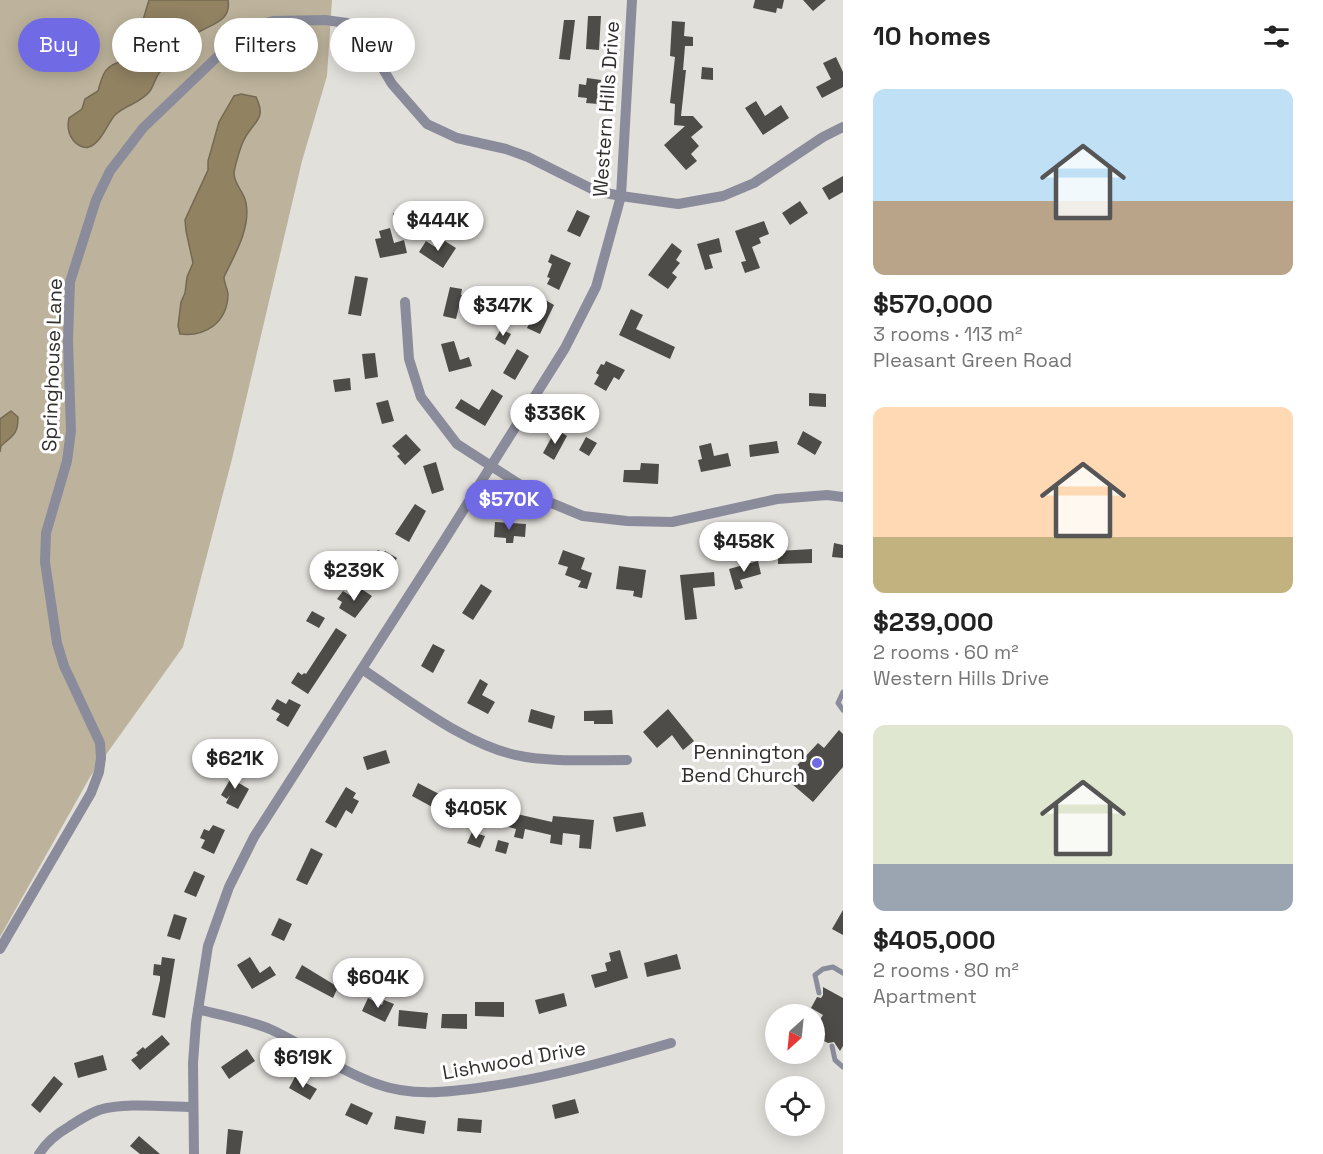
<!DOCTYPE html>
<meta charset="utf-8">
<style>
body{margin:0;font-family:"Space Grotesk",sans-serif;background:#f2f2f2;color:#222;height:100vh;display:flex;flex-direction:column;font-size:22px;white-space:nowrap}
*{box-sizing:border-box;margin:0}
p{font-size:20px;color:#767676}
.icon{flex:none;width:33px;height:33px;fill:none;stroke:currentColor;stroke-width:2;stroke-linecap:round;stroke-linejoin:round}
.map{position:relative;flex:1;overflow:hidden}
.panel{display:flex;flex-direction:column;background:#fff;width:480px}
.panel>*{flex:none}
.banner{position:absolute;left:18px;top:18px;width:570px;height:54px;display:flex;gap:12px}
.needle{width:39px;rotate:207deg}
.controls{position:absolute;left:765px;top:1004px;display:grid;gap:12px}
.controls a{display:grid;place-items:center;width:60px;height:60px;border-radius:50%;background:#fff;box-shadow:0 3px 15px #0003;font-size:30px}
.price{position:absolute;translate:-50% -51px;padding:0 14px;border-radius:21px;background:#fff;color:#222;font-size:20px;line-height:39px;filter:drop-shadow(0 2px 3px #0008)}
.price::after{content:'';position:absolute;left:50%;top:36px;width:18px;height:14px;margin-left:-9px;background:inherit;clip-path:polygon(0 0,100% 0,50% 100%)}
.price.selected{background:#716ae5;color:#fff}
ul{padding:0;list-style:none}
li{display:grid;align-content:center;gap:12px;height:318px;padding:0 30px}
li span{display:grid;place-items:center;height:186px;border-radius:12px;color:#555}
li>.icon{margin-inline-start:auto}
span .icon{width:108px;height:108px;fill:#fffc;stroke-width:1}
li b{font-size:26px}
h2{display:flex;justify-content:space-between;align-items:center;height:72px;padding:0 30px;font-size:26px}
.tag{padding:0 21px;border-radius:27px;background:#fff;box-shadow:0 3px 15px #0003;font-size:21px;line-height:54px}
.tag.selected{background:#716ae5;color:#fff}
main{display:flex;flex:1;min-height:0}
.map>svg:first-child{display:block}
.green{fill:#bdb39c}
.water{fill:#918262;stroke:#746952;stroke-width:1.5}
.building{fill:#4e4c48}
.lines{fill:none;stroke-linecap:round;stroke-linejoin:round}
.lane{stroke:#8b8c9b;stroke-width:5}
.street{stroke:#8b8c9b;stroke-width:10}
.poi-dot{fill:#716ae5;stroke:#fff;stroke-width:2}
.labels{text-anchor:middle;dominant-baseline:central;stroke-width:6;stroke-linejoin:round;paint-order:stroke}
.street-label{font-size:20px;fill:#302f2d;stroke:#fff}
.poi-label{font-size:20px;fill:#302f2d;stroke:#fff;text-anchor:end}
</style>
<main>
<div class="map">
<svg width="843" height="1154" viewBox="0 0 843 1154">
<rect width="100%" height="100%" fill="#e2e0db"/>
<!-- green -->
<path class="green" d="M0 0H332L327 76 302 161 232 459 183 647 90 777 0 937Z"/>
<!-- water -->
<path class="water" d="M149 0H228C232 22 210 24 196 34 187 41 190 54 181 61 176 66 169 65 164 68 156 73 155 84 150 91 141 103 125 105 115 115 107 124 102 142 89 147 83 149 76 144 73 140 68 133 67 126 69 118L82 109 85 99 98 91C102 76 105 64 122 62L143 20Z
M241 94 256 97C267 119 254 121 245 138 241 144 235 166 234 173 234 185 244 191 246 203 251 228 234 256 224 277 224 283 228 290 228 295 227 323 205 337 180 334L178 326 181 302 185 293 187 277 193 263 186 231 185 220 208 170V161L219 122 234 96Z
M11 411 18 417C18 435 13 435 1 446L0 452V419Z"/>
<!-- building -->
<path class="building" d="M755 0H784L782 9 777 8 776 13 753 8Z
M803 0H826L813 11Z
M588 16H601L599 50 586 49Z
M564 20H575L570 60 559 59Z
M672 21 685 22 684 36 693 37V46H685L683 70H686L681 116H693L703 127 691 137 699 146 691 154 697 161 686 170 664 145 685 126 674 125 675 104 670 103 675 57 670 56Z
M836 57 843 72V87L822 98 816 87 831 79 823 63Z
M702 67 713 68V80L701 79Z
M587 78 601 80 599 104 586 103 587 98 578 97 579 84 586 85Z
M756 101 765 116 781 105 789 118 763 135 745 108Z
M843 176V192L829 200 822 188Z
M800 201 808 213 790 225 782 213Z
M577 210 590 216 580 237 567 231Z
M410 212 411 224 394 226 393 213Z
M764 221 769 234 759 238 761 243 752 247 760 268 745 273 741 262 746 261 735 231Z
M390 228 394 243 404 240 407 253 380 258 375 239 381 238 379 231Z
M440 238 456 248 443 268 419 252 426 241 435 247Z
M719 238 722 252 709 255 713 268 705 270 697 244Z
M672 243 682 251 676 260 680 263 672 273 677 277 668 289 648 275Z
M551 254 571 263 559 290 547 284 550 278 547 277 552 264 548 262Z
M355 276 368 278 361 316 348 314Z
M450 287 462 289 461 295 466 296 464 304 460 303 456 319 443 316Z
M542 298 554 305 540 334 527 328Z
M631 309 643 315 636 329 675 347 670 359 619 335Z
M501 329 511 334 505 345 495 339Z
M454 341 460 360 469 357 472 366 449 372 441 344Z
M517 349 529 356 515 380 503 373Z
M375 353 378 377 365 379 362 354Z
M606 361 625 370 619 380 614 377 606 391 594 384 599 375 596 373 601 364 604 365Z
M350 378 351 390 335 392 333 380Z
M492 389 503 396 485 426 455 408 461 399 479 410Z
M809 393 826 394V407L809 406Z
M388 400 394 421 382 424 376 403Z
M556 429 567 436 554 460 543 453Z
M803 431 822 442 815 455 797 444Z
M406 434 421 450 405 465 397 456 400 454 392 446Z
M586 437 597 443 589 456 579 450Z
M777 441 779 453 750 457 749 445Z
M711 443 714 456 728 453 731 466 701 472 698 460 702 459 699 446Z
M436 462 444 490 432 494 423 466Z
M641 463 659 464 658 484 623 482 624 470H640Z
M415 504 426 511 409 542 395 534Z
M495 522 526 524 525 537 514 536 513 543H506V538L494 537Z
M834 543 843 545V558L832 557Z
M812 549V563L778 564V551Z
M378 550 383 553 385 551 397 558 382 582 365 571Z
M563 550 585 558 581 569 592 573 587 589 578 587 581 581 565 575 568 567 558 564Z
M758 561 761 574 740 580 743 588 735 590 729 569Z
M331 566 344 575 338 584 325 575Z
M619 566 646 570 642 598 633 596 634 591 616 589Z
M714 572 715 586 693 588 697 619 685 620 680 575Z
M481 584 492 591 473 620 462 613Z
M360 588 372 596 355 618 339 608 342 602 337 599 343 591 354 598Z
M312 611 325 618 319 628 306 621Z
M336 628 347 635 308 694 291 683 298 672 302 675 304 673 306 674Z
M433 644 445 650 433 673 421 666Z
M480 679 488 684 482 695 495 702 488 714 467 703Z
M277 699 286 704 289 699 301 705 288 727 276 720 280 714 271 709Z
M531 709 555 716 552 729 528 722Z
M668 709 694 741 683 750 672 735 657 748 643 732Z
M612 710 613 724H594V721H584V711Z
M839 730 843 734V767L813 802 785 778 818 743 824 748Z
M260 743 272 749 259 772 247 766Z
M386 750 390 763 367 770 363 757Z
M232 767 242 772 237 782 249 789 238 809 226 803 230 795 227 799 221 795 231 778 227 776Z
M418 783 441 795 434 808 412 796Z
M346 787 356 793 353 798 359 801 352 814 346 810 336 828 325 822Z
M456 802 502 821 501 825 451 814Z
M508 812 552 822 553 816 594 820 591 849 579 848 580 835 563 833 562 845 550 843 551 835 525 829 523 839 514 837 516 829 505 826Z
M643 812 646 826 616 832 613 817Z
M213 825 225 830 214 854 201 848 205 840 200 838 204 829 209 831Z
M472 832 485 836 480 848 467 843Z
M498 840 509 843 506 854 495 851Z
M311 848 323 854 307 885 296 880Z
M194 871 205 876 196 897 184 892Z
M843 910V935L832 929Z
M174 914 187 918 180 940 167 936Z
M279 918 292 924 284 941 271 935Z
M620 950 628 978 595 988 591 975 607 971 605 963 611 961 609 953Z
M677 954 681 969 647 977 644 963Z
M162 957 175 959 165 1018 152 1015 160 980V976L153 975 154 964 161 965Z
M250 957 260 973 270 966 276 975 252 989 237 965Z
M302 965 338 987 333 998 295 978Z
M823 987 843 998V1046L840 1051 834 1042 828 1043 814 1036V1029L823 1015 811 1008 817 997 821 998 823 995Z
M564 993 567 1006 539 1014 535 1000Z
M368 998 382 1005 384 1000 394 1004 385 1022 362 1011Z
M475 1002H504V1017L475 1016Z
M399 1010 428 1013 426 1029 398 1026Z
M442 1014H467V1029L441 1028Z
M162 1035 170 1044 140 1070 131 1060 138 1055 136 1053 143 1047 145 1049Z
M247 1049 255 1061 229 1079 221 1067Z
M103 1055 107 1070 78 1078 74 1063Z
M54 1076 63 1084 40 1113 31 1105Z
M295 1077 317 1089 310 1100 289 1088Z
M575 1099 579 1113 555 1119 552 1105Z
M351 1103 373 1113 367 1125 345 1115Z
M396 1116 426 1121 424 1134 394 1129Z
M458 1118 482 1120 481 1133 457 1131Z
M228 1129 243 1131 240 1154H226Z
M139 1136 160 1154H140L130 1146Z"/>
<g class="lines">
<!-- lane -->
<path class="lane" d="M843 692 838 703 843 710
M819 993 815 975 823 969 833 967 843 973
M832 1046 835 1060 843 1067"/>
<!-- street -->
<path class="street" d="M405 302 409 359 421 397 457 444 544 500 583 516 627 521 672 522 777 499 827 495 843 497
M362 669C409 700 470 749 526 757 559 762 593 760 627 760
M0 949 91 793 99 772 101 758 100 743 64 666 57 643 45 562 46 533 67 461 71 431 68 340 70 282 96 200 110 171 143 128 240 35 256 25 273 21 325 20 347 23 368 44 392 84 427 124 457 138 506 149 528 157 596 191 621 196 678 204 723 196 754 183 823 137 843 127
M198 1009C223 1016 249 1020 272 1030 308 1047 340 1071 377 1084 412 1097 450 1092 485 1087 549 1078 609 1061 671 1043
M39 1154C47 1141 58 1133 70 1126 79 1120 89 1114 99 1110 126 1102 165 1107 193 1107
M194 1154 193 1063 196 1023 208 946 229 887 254 837 442 544 565 348 596 287 621 196 632 0"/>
</g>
<!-- markers -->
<circle class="poi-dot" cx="817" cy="763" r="6"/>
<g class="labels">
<!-- street labels -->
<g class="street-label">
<text transform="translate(606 109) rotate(-86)">Western Hills Drive</text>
<text transform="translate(52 365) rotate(-88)">Springhouse Lane</text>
<text transform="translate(514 1060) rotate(-10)">Lishwood Drive</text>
</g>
<!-- poi labels -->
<g class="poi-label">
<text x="805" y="752">Pennington<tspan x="805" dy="23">Bend Church</tspan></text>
</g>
</g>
</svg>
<div class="controls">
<a><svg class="needle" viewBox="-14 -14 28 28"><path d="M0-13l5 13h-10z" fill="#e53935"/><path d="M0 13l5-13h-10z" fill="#767676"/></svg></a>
<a><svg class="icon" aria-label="locate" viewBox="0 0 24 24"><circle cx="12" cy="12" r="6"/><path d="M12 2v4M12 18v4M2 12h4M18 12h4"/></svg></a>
</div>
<b class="price" style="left:438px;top:252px">$444K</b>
<b class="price" style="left:503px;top:337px">$347K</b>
<b class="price" style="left:555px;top:445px">$336K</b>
<b class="price selected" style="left:509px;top:531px">$570K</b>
<b class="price" style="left:744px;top:573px">$458K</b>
<b class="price" style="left:354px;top:602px">$239K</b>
<b class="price" style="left:235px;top:790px">$621K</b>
<b class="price" style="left:476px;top:840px">$405K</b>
<b class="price" style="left:378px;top:1009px">$604K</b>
<b class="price" style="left:303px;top:1089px">$619K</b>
<div class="banner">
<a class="tag selected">Buy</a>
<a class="tag">Rent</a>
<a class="tag">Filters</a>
<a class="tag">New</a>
</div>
</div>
<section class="panel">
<h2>10 homes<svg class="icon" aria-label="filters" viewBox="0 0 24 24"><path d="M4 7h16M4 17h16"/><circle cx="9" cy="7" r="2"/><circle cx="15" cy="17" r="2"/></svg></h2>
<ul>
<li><span style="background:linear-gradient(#bfe0f5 60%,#b9a48a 0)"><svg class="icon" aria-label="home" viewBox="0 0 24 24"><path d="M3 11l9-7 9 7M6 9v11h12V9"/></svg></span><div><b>$570,000</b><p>3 rooms · 113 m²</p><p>Pleasant Green Road</p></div></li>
<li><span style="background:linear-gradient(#ffd9b3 70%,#c2b280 0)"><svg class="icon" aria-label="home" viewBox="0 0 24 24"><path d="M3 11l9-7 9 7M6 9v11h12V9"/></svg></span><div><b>$239,000</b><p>2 rooms · 60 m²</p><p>Western Hills Drive</p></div></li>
<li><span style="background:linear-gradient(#dfe7d0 75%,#9aa5b1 0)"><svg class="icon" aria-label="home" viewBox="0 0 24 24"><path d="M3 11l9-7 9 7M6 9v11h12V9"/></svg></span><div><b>$405,000</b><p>2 rooms · 80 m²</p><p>Apartment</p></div></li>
</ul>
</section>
</main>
